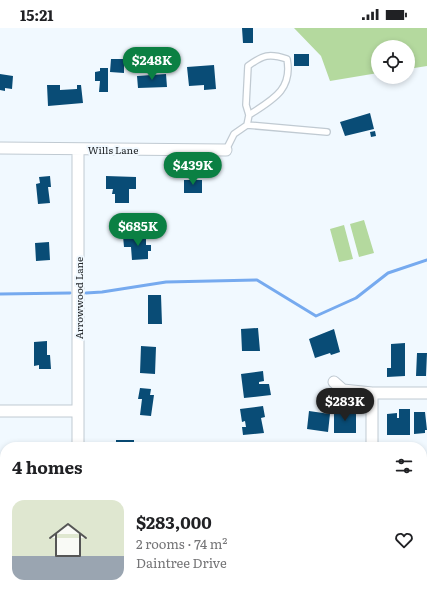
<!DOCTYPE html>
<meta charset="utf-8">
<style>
body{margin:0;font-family:Literata,serif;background:#f6f6f6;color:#202124;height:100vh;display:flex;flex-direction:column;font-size:15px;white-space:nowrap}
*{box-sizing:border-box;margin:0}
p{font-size:13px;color:#757577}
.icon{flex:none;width:22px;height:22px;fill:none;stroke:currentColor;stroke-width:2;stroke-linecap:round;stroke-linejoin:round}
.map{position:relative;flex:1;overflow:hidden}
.panel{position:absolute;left:0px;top:414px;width:427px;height:156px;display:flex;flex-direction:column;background:#fff;border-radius:16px 16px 0 0;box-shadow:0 2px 6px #0003}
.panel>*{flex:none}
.fabs{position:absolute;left:371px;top:12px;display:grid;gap:8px}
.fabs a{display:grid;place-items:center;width:44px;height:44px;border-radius:50%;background:#fff;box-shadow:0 2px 6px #0003;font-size:20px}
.price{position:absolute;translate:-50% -34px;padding:0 9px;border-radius:14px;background:#0b8043;color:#fff;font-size:13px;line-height:26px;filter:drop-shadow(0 1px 2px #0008)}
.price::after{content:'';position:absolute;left:50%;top:24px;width:12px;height:9px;margin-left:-6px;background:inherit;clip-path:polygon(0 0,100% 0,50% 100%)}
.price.on{background:#222;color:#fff}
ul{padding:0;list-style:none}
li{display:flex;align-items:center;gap:12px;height:100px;padding:0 12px}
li+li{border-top:1px solid #e0e0e0}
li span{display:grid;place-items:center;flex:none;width:112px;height:80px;border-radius:12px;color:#555}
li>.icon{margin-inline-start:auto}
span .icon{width:48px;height:48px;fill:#fffc;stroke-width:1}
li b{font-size:17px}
h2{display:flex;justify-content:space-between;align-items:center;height:48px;padding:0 12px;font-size:17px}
.status{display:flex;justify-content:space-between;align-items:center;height:28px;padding:0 20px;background:#fff;direction:ltr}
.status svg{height:11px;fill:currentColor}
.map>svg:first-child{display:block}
.green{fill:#b4d99e}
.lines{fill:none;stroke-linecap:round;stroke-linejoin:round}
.stream{stroke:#76aaef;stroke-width:3}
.building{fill:#094c76}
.service-casing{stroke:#c0cad2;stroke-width:8}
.minor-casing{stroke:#c0cad2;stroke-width:13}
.service{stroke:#fff;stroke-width:5.5}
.minor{stroke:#fff;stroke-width:11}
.labels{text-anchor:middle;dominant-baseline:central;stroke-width:4;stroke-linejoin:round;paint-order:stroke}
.street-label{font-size:10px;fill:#212528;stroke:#f1f9ff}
</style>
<div class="status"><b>15:21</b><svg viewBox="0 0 49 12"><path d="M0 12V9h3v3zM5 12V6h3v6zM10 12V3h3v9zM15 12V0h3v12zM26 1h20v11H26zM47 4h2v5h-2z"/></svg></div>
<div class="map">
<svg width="427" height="570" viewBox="0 0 427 570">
<rect width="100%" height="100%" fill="#f1f9ff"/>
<!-- green -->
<path class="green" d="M294 0H427V38L408 41V19H378V45L330 53 321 28Z
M364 192 374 225 359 229 350 196Z
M344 197 353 231 339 234 330 201Z"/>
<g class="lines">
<!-- stream -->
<path class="stream" d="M86 265 102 264 166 254 257 252 316 288 356 270 388 245 427 232
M0 266 70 265"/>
</g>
<!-- building -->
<path class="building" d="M242 0H253V15H243Z
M294 26H309V38H294Z
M111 31H124V45L110 44Z
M214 37 216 61 204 62V57L189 58 187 39Z
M100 40H108V64H99L100 53H95V44L100 43Z
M0 46 13 48 12 61 5 60V63L0 62Z
M166 46 167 59 138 60 137 48Z
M47 57H60V62L77 61V57H81L83 75 48 78Z
M370 85 374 101 345 108 340 94Z
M375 103 376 108 371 109 370 104Z
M50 148 51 159H48L50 175 38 176 36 156 40 155 39 149Z
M106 148 136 149V161H129V175H115V166H112L113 161H106Z
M184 152H202V165H184Z
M123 208H146V217H151V223H148V231L132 232 131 219H124Z
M49 214 50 232 36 233 35 215Z
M148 267H161L162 296H148Z
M258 300 260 323H242L241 301Z
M334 301 340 324 331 327 330 325 315 330 309 311Z
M47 313V327H50L51 341H39V337L34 338V314Z
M405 315V348L387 349V340H391V316Z
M141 318 156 319 155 346 140 345Z
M417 325H427L426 348H416Z
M263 343 264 353 259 354V356H269L271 367 244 370 241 346Z
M140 360 151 361 150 367H154L151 388 140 387 142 371H138Z
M263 378 265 389 261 390 264 405 243 407 242 399H246L245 393 242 394 240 381Z
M334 381H344V386H349V382H356V405H334Z
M399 381H410V407H387V386L397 385V390H399Z
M309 383 330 386 328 404 307 401Z
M414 384H425L427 402H425V405L414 406Z
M116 412H134V419H116Z
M246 414 259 419H244Z
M30 565H41L45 569 25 570Z
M109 565H118L122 570H105Z
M380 565H390L394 570H370L373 567 375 569Z"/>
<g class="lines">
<defs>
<path id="service" d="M247 97 249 87C272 72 293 62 287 31 269 25 263 27 248 38L246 77 249 87
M226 122 234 106 247 97 327 104"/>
<path id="minor" d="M0 120 226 122
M334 354 343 362 372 365H427
M372 365V419
M0 383H78
M78 419V121
M78 565V570
M312 565H341"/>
</defs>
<!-- service casing -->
<use href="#service" class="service-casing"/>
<!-- minor casing -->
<use href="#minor" class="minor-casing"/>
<!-- service -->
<use href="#service" class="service"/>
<!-- minor -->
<use href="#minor" class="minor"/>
</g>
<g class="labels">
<!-- street labels -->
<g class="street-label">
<text x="113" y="121">Wills Lane</text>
<text transform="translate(78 270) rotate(-90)">Arrowwood Lane</text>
</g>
</g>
</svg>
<div class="fabs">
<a><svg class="icon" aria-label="locate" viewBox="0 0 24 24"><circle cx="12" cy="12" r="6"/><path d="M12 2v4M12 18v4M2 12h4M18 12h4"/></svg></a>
</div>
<b class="price" style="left:152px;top:53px">$248K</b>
<b class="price" style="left:193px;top:158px">$439K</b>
<b class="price" style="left:138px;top:219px">$685K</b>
<b class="price on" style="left:345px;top:394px">$283K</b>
<section class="panel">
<h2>4 homes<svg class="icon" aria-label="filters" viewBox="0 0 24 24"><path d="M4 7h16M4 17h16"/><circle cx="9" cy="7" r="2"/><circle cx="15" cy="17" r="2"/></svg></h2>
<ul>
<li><span style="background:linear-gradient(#dfe7d0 70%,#9aa5b1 0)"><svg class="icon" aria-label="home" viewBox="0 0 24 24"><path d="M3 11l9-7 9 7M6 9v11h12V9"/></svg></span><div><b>$283,000</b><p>2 rooms · 74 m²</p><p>Daintree Drive</p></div><svg class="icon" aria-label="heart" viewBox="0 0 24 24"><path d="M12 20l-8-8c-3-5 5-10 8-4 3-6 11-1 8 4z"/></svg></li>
</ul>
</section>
</div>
